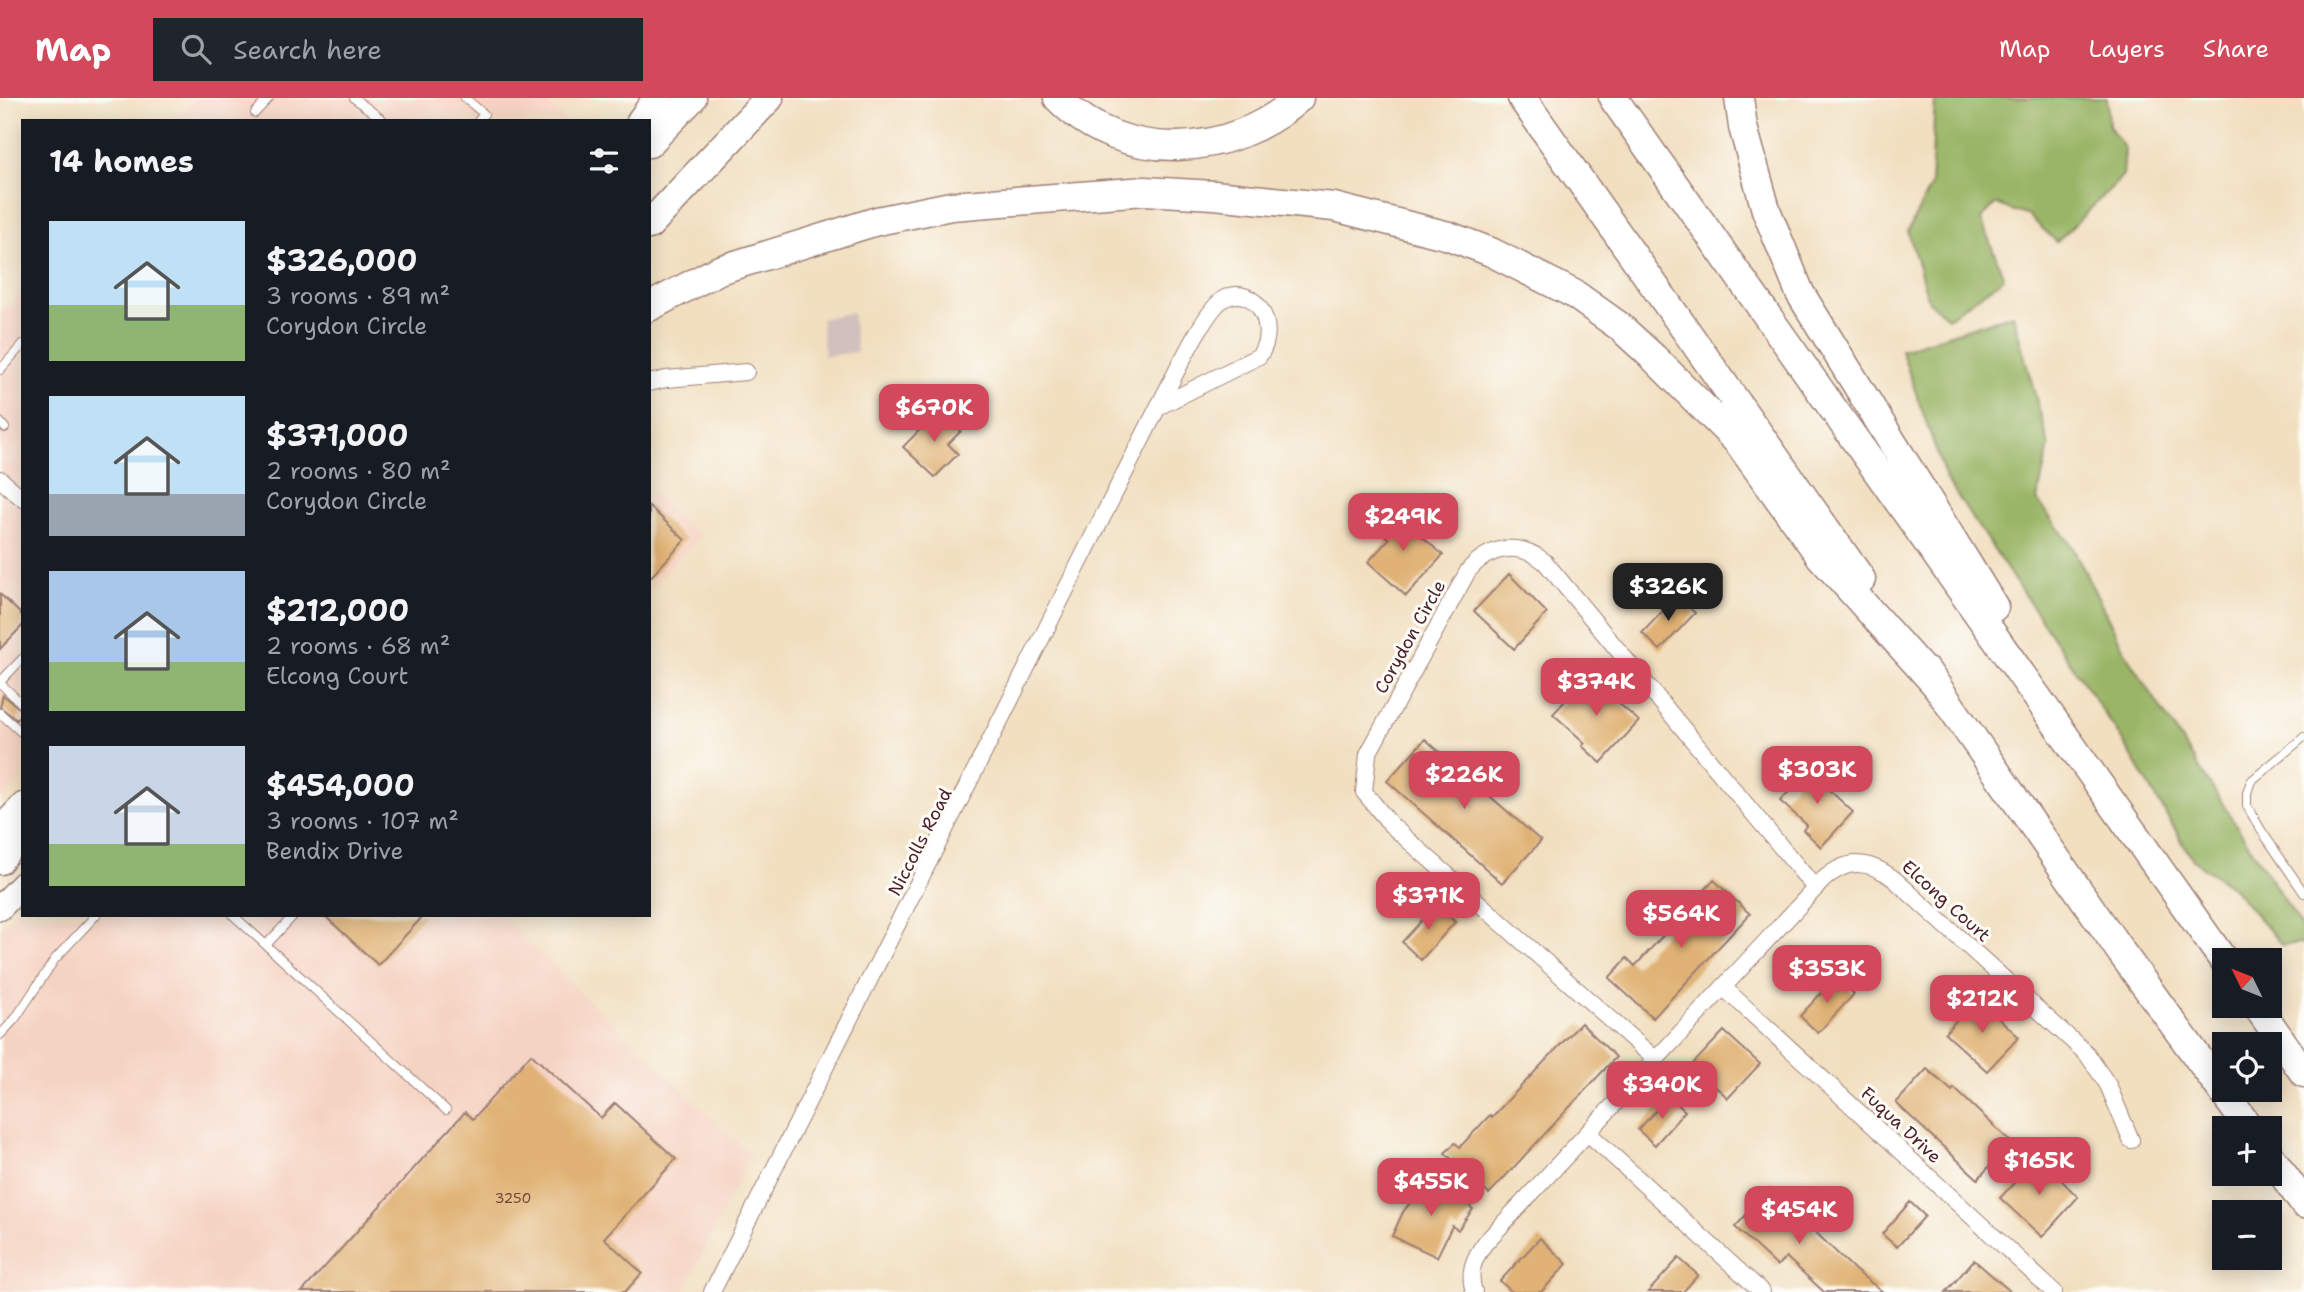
<!DOCTYPE html>
<meta charset="utf-8">
<style>
body{margin:0;font-family:"Shantell Sans",sans-serif;background:#20242c;color:#f1f3f6;height:100vh;display:flex;flex-direction:column;font-size:26px;white-space:nowrap}
*{box-sizing:border-box;margin:0}
p{font-size:23px;color:#9ea1a6}
.icon{flex:none;width:38px;height:38px;fill:none;stroke:currentColor;stroke-width:2;stroke-linecap:round;stroke-linejoin:round}
.map{position:relative;flex:1;overflow:hidden}
.drawer{position:absolute;left:21px;top:21px;width:630px;height:798px;display:flex;flex-direction:column;background:#171b24;border-radius:0px;box-shadow:0 4px 18px #0003}
.drawer>*{flex:none}
.needle{width:46px;rotate:313deg}
.fabs{position:absolute;left:2212px;top:850px;display:grid;gap:14px}
.fabs a{display:grid;place-items:center;width:70px;height:70px;border-radius:0px;background:#171b24;box-shadow:0 4px 18px #0003;font-size:35px}
.price{position:absolute;translate:-50% -60px;padding:0 16px;border-radius:14px;background:#d1495b;color:#fff;font-size:23px;line-height:46px;filter:drop-shadow(0 2px 4px #0008)}
.price::after{content:'';position:absolute;left:50%;top:42px;width:21px;height:16px;margin-left:-10px;background:inherit;clip-path:polygon(0 0,100% 0,50% 100%)}
.price.selected{background:#222;color:#fff}
ul{padding:0;list-style:none}
li{display:flex;align-items:center;gap:21px;height:175px;padding:0 28px}
li span{display:grid;place-items:center;flex:none;width:196px;height:140px;border-radius:0px;color:#555}
li>.icon{margin-inline-start:auto}
span .icon{width:84px;height:84px;fill:#fffc;stroke-width:1}
li b{font-size:30px}
h2{display:flex;justify-content:space-between;align-items:center;height:84px;padding:0 28px;font-size:30px}
header{display:flex;align-items:center;gap:42px;box-sizing:border-box;height:98px;padding:0 35px;background:#d1495b;color:#fff}
header strong{font-size:33px}
nav{display:flex;gap:38px;margin-inline-start:auto;font-size:24px}
.search{width:490px;height:63px;background:#20242c;display:flex;align-items:center;gap:18px;box-sizing:border-box;padding:0 24px;border-radius:0px;color:#9ea1a6;font-size:26px}
.map>svg:first-child{display:block}
.built{fill:#f5d3c2}
.industrial{fill:#d1c0bd}
.forest{fill:#9ab566;stroke:#726a48;stroke-width:2}
.building{fill:#e0b274}
.lines{fill:none;stroke-linecap:round;stroke-linejoin:round}
.lane-casing{stroke:#9e7f76;stroke-width:10}
.street-casing{stroke:#9e7f76;stroke-width:18}
.primary-casing{stroke:#9e7f76;stroke-width:27}
.highway-casing{stroke:#9e7f76;stroke-width:31}
.lane{stroke:#fff;stroke-width:8}
.street{stroke:#fff;stroke-width:16}
.primary{stroke:#fff;stroke-width:24}
.highway{stroke:#fff;stroke-width:28}
.labels{text-anchor:middle;dominant-baseline:central;stroke-width:6;stroke-linejoin:round;paint-order:stroke}
.number-label{font-size:14px;fill:#70443d}
.street-label{font-size:18px;fill:#4a1f2b;stroke:#fdfcf7}
</style>
<header>
<strong>Map</strong>
<div class="search"><svg class="icon" aria-label="search" viewBox="0 0 24 24"><circle cx="10" cy="10" r="6"/><path d="M15 15l6 6"/></svg>Search here</div>
<nav><a>Map</a><a>Layers</a><a>Share</a></nav>
</header>
<div class="map">
<svg width="2304" height="1194" viewBox="0 0 2304 1194">
<rect width="100%" height="100%" fill="#fdfcf7"/>
<filter id="ink" filterUnits="userSpaceOnUse"><feTurbulence type="fractalNoise" baseFrequency=".0143" numOctaves="2"/><feDisplacementMap in="SourceGraphic" scale="14" xChannelSelector="R" yChannelSelector="G"/><feConvolveMatrix kernelMatrix="1 2 1 2 8 2 1 2 1" color-interpolation-filters="sRGB"/></filter>
<filter id="wash" filterUnits="userSpaceOnUse"><feTurbulence type="fractalNoise" baseFrequency=".00686" numOctaves="4" result="noise"/><feDisplacementMap in="SourceGraphic" scale="28" xChannelSelector="R" yChannelSelector="G"/><feGaussianBlur stdDeviation="1.57" result="paint"/><feColorMatrix in="noise" values="0 0 0 0 0 0 0 0 0 0 0 0 0 0 0 0 0 1.4 0 .05"/><feComposite in="paint" operator="in"/></filter>
<g filter="url(#wash)">
<rect width="100%" height="100%" fill="#f1dfc0"/>
<!-- built -->
<path class="built" d="M195 0H542L566 23H175Z
M23 192V681L0 703V217Z
M649 391 700 438 649 490Z
M23 807V817H500L751 1057 684 1194H0V831Z"/>
<!-- industrial -->
<path class="industrial" d="M852 214 857 254 824 258 821 221Z"/>
<!-- forest -->
<path class="forest" d="M1935 0H2107L2109 28 2125 51 2123 78 2057 144 2029 118 1995 106 1981 121 2004 180 1948 220 1929 204 1908 133 1931 87Z
M2013 216 2049 348 2037 402 2072 448 2127 558 2304 832V845L2282 847 2233 790 2193 762 2121 640 1946 381 1901 252Z"/>
<g id="blocks">
<!-- building -->
<path class="building" d="M939 312 961 333 948 346 958 356 935 379 903 349Z
M649 408 685 442 649 481Z
M1389 409 1443 457 1406 498 1368 464 1389 441 1373 427Z
M1509 476 1547 515 1514 551 1474 513Z
M0 496 23 518V527L0 551Z
M1677 498 1695 515 1660 552 1642 535Z
M1592 574 1611 591 1607 595 1639 623 1601 665 1582 648 1585 645 1553 616Z
M3 597 23 613 17 622 0 609Z
M1425 641 1541 743 1502 785 1387 683Z
M1813 668 1831 685 1826 689 1853 714 1821 749 1803 732 1807 727 1780 703Z
M1714 782 1750 816 1653 920 1609 880 1627 860 1635 868Z
M1436 807 1455 824 1421 862 1402 844Z
M324 817H424L378 867Z
M1836 879 1854 896 1818 935 1800 918Z
M1977 900 2019 939 1987 973 1945 935Z
M1581 925 1616 959 1489 1096 1445 1055 1455 1045 1460 1049 1490 1017 1492 1019Z
M1724 933 1760 966 1728 1000 1692 967Z
M531 956 601 1020 615 1005 676 1061 604 1140 642 1175 625 1194H302L465 1014 473 1021Z
M1927 971 1952 993 1954 990 2011 1044 1978 1081 1896 1005Z
M1669 998 1685 1013 1655 1047 1638 1032Z
M2038 1059 2078 1099 2042 1139 2000 1100Z
M1431 1078 1473 1111 1458 1132 1452 1128 1437 1159 1392 1138 1403 1114Z
M1770 1091 1814 1129 1812 1131 1856 1173 1883 1194H1824L1786 1159 1777 1168 1735 1129Z
M1910 1104 1925 1118 1897 1149 1882 1136Z
M1540 1140 1567 1166 1541 1194H1512L1500 1183Z
M1679 1160 1698 1177 1683 1194H1648Z
M1974 1162 2011 1194H1946Z"/>
</g>
</g>
<g filter="url(#ink)">
<use href="#blocks" fill-opacity="0" stroke="#9e7f76" stroke-width="2"/>
<g class="lines">
<defs>
<path id="lane" d="M354 0 384 23
M465 0 484 16 478 23
M255 15 269 0
M0 272 23 246
M0 324 5 330
M0 584 23 560
M0 585 23 607
M0 615 21 634 23 632
M2304 639 2251 683 2247 695V708L2261 732 2304 795
M233 817 446 1012
M266 847 294 817
M0 937 15 921 55 861 96 817"/>
<path id="street" d="M649 285 666 281 746 274
M0 381 23 401
M1723 889 2054 1194
M1655 961 1391 727 1364 694 1368 656 1468 473C1489 448 1519 443 1545 464L1815 790
M1588 1035 1762 1194
M712 1194 1158 309C1171 286 1205 210 1225 200 1255 185 1280 229 1259 258L1158 309
M1474 1194C1468 1175 1473 1161 1485 1145L1823 782C1847 760 1869 762 1894 781L2087 956 2108 987 2131 1042"/>
<path id="primary" d="M0 731 23 707
M0 764 23 735
M0 810 23 786"/>
<path id="highway" d="M1058 0C1124 68 1232 60 1299 0
M1522 0 1861 481
M1613 0 2224 863
M1739 0 1743 29 1766 112 1800 195 1994 509
M641 23 658 0
M649 45 692 0
M649 127 769 0
M649 209 719 172 877 123 951 108 1145 93 1214 97 1334 109 1449 138 1491 154 1574 196 1619 228 1654 260 1738 344 1821 459 1937 588
M1927 574 2121 854 2250 1031
M2257 908 2304 975
M2270 1058 2304 1106"/>
</defs>
<!-- lane casing -->
<use href="#lane" class="lane-casing"/>
<!-- street casing -->
<use href="#street" class="street-casing"/>
<!-- primary casing -->
<use href="#primary" class="primary-casing"/>
<!-- highway casing -->
<use href="#highway" class="highway-casing"/>
<!-- lane -->
<use href="#lane" class="lane"/>
<!-- street -->
<use href="#street" class="street"/>
<!-- primary -->
<use href="#primary" class="primary"/>
<!-- highway -->
<use href="#highway" class="highway"/>
</g>
</g>
<g class="labels">
<!-- number labels -->
<g class="number-label">
<text x="513" y="1100">3250</text>
</g>
<!-- street labels -->
<g class="street-label">
<text transform="translate(1410 539) rotate(-61)">Corydon Circle</text>
<text transform="translate(920 744) rotate(-63)">Niccolls Road</text>
<text transform="translate(1946 803) rotate(42)">Elcong Court</text>
<text transform="translate(1901 1027) rotate(43)">Fuqua Drive</text>
</g>
</g>
</svg>
<div class="fabs">
<a><svg class="needle" viewBox="-14 -14 28 28"><path d="M0-13l5 13h-10z" fill="#e53935"/><path d="M0 13l5-13h-10z" fill="#9ea1a6"/></svg></a>
<a><svg class="icon" aria-label="locate" viewBox="0 0 24 24"><circle cx="12" cy="12" r="6"/><path d="M12 2v4M12 18v4M2 12h4M18 12h4"/></svg></a>
<a>+</a>
<a>−</a>
</div>
<b class="price" style="left:934px;top:346px">$670K</b>
<b class="price" style="left:1403px;top:455px">$249K</b>
<b class="price selected" style="left:1668px;top:525px">$326K</b>
<b class="price" style="left:1596px;top:620px">$374K</b>
<b class="price" style="left:1817px;top:708px">$303K</b>
<b class="price" style="left:1464px;top:713px">$226K</b>
<b class="price" style="left:1428px;top:834px">$371K</b>
<b class="price" style="left:1681px;top:852px">$564K</b>
<b class="price" style="left:1827px;top:907px">$353K</b>
<b class="price" style="left:1982px;top:937px">$212K</b>
<b class="price" style="left:1662px;top:1023px">$340K</b>
<b class="price" style="left:2039px;top:1099px">$165K</b>
<b class="price" style="left:1431px;top:1120px">$455K</b>
<b class="price" style="left:1799px;top:1148px">$454K</b>
<section class="drawer">
<h2>14 homes<svg class="icon" aria-label="filters" viewBox="0 0 24 24"><path d="M4 7h16M4 17h16"/><circle cx="9" cy="7" r="2"/><circle cx="15" cy="17" r="2"/></svg></h2>
<ul>
<li><span style="background:linear-gradient(#bfe0f5 60%,#8fb573 0)"><svg class="icon" aria-label="home" viewBox="0 0 24 24"><path d="M3 11l9-7 9 7M6 9v11h12V9"/></svg></span><div><b>$326,000</b><p>3 rooms · 89 m²</p><p>Corydon Circle</p></div></li>
<li><span style="background:linear-gradient(#bfe0f5 70%,#9aa5b1 0)"><svg class="icon" aria-label="home" viewBox="0 0 24 24"><path d="M3 11l9-7 9 7M6 9v11h12V9"/></svg></span><div><b>$371,000</b><p>2 rooms · 80 m²</p><p>Corydon Circle</p></div></li>
<li><span style="background:linear-gradient(#a9c7e8 65%,#8fb573 0)"><svg class="icon" aria-label="home" viewBox="0 0 24 24"><path d="M3 11l9-7 9 7M6 9v11h12V9"/></svg></span><div><b>$212,000</b><p>2 rooms · 68 m²</p><p>Elcong Court</p></div></li>
<li><span style="background:linear-gradient(#c9d6e8 70%,#8fb573 0)"><svg class="icon" aria-label="home" viewBox="0 0 24 24"><path d="M3 11l9-7 9 7M6 9v11h12V9"/></svg></span><div><b>$454,000</b><p>3 rooms · 107 m²</p><p>Bendix Drive</p></div></li>
</ul>
</section>
</div>
